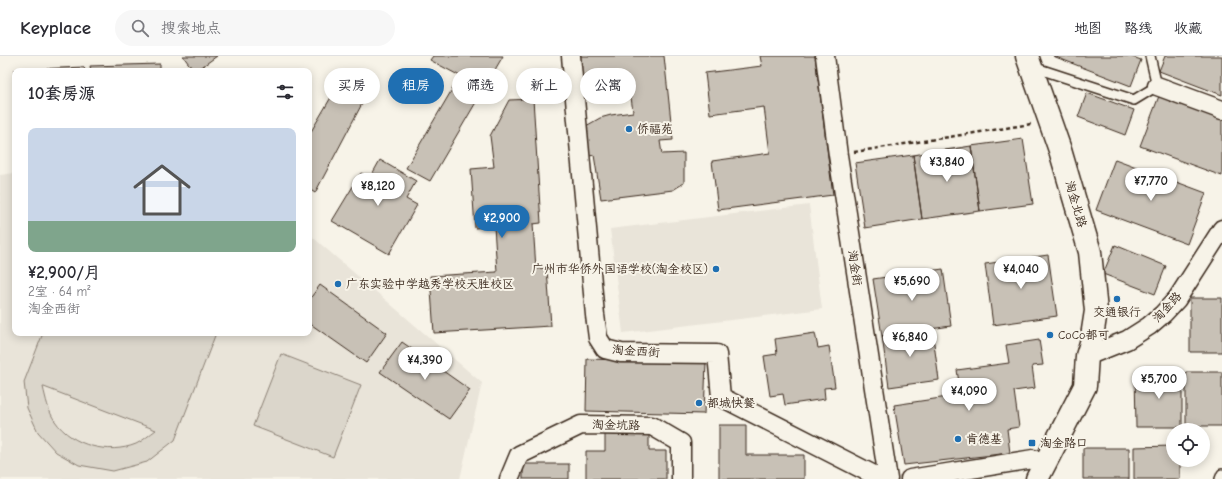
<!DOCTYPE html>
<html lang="zh">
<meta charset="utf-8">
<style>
body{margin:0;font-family:"Comic Neue","LXGW WenKai TC",sans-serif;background:#f7f7f7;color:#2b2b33;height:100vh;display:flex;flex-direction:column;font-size:15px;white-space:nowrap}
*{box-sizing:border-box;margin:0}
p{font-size:13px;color:#7c7c81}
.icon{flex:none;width:22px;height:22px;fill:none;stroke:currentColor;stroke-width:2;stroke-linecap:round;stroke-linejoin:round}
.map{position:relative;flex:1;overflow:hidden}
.side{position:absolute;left:12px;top:12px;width:300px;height:268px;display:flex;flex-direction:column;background:#fff;border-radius:8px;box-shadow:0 2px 10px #0003}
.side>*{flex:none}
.guide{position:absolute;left:324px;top:12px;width:380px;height:36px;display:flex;gap:8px}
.controls{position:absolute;left:1166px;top:367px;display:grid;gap:8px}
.controls a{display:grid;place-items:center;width:44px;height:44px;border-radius:50%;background:#fff;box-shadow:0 2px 10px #0003;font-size:20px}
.price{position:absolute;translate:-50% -34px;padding:0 9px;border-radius:14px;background:#fff;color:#222;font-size:13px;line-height:26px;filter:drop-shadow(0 1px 2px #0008)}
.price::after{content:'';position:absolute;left:50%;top:24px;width:12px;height:9px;margin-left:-6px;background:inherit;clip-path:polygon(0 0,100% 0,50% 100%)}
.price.selected{background:#1f6fb2;color:#fff}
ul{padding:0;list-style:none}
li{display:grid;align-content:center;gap:8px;height:212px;padding:0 16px}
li+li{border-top:1px solid #e1e1e2}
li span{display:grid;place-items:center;height:124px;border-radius:8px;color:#555}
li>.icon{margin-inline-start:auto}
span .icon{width:72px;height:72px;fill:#fffc;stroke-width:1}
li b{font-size:17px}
h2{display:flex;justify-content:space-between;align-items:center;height:48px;padding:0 16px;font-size:17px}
.tag{padding:0 14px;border-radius:18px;background:#fff;box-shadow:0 2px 10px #0003;font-size:14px;line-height:36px}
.tag.selected{background:#1f6fb2;color:#fff}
header{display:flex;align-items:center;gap:24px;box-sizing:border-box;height:56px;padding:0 20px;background:#fff;border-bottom:1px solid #e1e1e2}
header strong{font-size:19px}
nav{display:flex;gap:22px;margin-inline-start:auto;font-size:14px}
.search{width:280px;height:36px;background:#f7f7f7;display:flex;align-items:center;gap:10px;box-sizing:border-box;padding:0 14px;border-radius:22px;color:#7c7c81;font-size:15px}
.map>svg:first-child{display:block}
.built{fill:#e9e4d9}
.grass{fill:#dbd6cb;stroke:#8b8074;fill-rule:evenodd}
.building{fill:#c8c1b6;stroke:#3b2a1e}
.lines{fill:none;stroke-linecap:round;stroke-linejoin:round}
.lane-casing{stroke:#3b2a1e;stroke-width:12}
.street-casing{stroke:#3b2a1e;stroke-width:21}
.secondary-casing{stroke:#3b2a1e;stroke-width:25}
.path{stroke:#3b2a1e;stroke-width:2.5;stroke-dasharray:4 3;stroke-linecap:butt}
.lane{stroke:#f7f3e8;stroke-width:9}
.street{stroke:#f7f3e8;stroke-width:18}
.secondary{stroke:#f7f3e8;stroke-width:22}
.poi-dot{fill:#1f6fb2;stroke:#f7f3e8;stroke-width:1.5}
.labels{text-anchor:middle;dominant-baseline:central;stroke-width:4;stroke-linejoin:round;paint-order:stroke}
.poi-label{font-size:12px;fill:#3b2a1e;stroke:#f7f3e8;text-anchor:start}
.street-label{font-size:12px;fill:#3b2a1e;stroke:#f7f3e8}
</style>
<header>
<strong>Keyplace</strong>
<div class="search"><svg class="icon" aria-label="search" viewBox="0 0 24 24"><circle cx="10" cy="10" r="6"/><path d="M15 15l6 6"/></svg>搜索地点</div>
<nav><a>地图</a><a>路线</a><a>收藏</a></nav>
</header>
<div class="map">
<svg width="1222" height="423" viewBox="0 0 1222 423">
<rect width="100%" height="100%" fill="#f7f3e8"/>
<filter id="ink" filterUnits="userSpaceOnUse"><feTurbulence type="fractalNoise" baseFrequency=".025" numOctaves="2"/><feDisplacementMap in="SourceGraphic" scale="8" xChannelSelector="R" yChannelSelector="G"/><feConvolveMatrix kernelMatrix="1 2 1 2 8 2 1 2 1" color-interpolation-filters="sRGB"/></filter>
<g filter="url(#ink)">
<!-- built -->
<path class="built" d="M15 117V277H309V178L482 327 460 423H0V119Z
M809 149 822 253 623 277 610 173Z"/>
<!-- grass -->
<path class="grass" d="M43 277H216L175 384 147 406 113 415 79 409 56 396 38 376 27 352 24 326ZM43 331H44L156 374C150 378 143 385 136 388 109 399 72 390 55 365 48 355 46 343 43 331Z
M281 298 361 329 333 401 253 370Z"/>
<!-- building -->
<path class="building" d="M183 0H217L196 15H194Z
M433 0H503L430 125 406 112 460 20 430 4Z
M579 0H664L673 84 660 85 662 98 684 97V127L673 134 601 143 594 99 586 101V70L600 62 611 59 633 56 631 41 609 43 595 41 586 35 580 21Z
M760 0H815L833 139 718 154 712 105 770 97 764 51 710 58 705 17 762 10Z
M1053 0H1130L1141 4 1131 30Z
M1165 0H1222V39L1159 15Z
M160 8V15H91L90 10Z
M84 11 85 15H15V35L14 14Z
M337 31 364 44 315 137 309 133V79Z
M1087 37 1134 54 1125 79 1078 61Z
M1159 40 1222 63V120L1140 90Z
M533 43 541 167 533 168 536 213 547 212 551 270 434 277 430 220 497 216 494 170 475 172 471 113 494 111 490 80 509 44Z
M1023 83 1033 148 980 155 971 90Z
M971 90 980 155 922 163 913 99Z
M913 99 922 163 865 172 855 107Z
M1115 103 1206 137 1187 188 1096 154Z
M380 104 416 125 406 143 417 149 389 198 332 165 361 117 370 122Z
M1115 189 1166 210 1155 238 1103 218Z
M1048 199 1057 260 993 269 985 208Z
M943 213 951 270 882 280 873 223Z
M320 229 387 277 366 307 309 267V244Z
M1190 242H1222V296H1190Z
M932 273 939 324 889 331 882 280Z
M815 277 818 292 829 290 835 331 824 332 825 343 785 349 783 338 770 340 764 300 777 298 775 283Z
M1039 284 1043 309 1032 310 1035 332 1014 335 1019 371 1007 373 1010 397 904 409 894 349 961 339 957 314 1009 307 1006 289Z
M402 286 470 334 449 363 380 316Z
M587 303 706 306 704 358 586 355Z
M1182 316V371H1136L1135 317Z
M1186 316H1222V370H1186Z
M719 369H746V399H804V423H719Z
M605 375H649V395H666V423H586V395H605Z
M1173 390V404H1180V423H1134V391Z
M1083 392H1129V423H1083Z
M523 408H569V423H523Z"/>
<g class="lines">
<defs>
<path id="lane" d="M1033 11 1134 44 1157 30 1150 0
M1220 423 1222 418"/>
<path id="street" d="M571 0 595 259 598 282 605 293 621 297 717 298 721 341 882 423
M825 0 838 99 888 423
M1157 30 1222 54
M1087 300 1127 284 1149 270 1163 258 1177 243 1222 173
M509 423 519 399 581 369 652 370 681 387V423
M910 423 1033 403 1046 407"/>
<path id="secondary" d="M1027 0 1060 94 1090 196 1096 255 1091 287 1087 300 1085 330 1037 423"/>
</defs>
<!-- lane casing -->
<use href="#lane" class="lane-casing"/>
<!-- street casing -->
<use href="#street" class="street-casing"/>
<!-- secondary casing -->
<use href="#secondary" class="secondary-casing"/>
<!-- path -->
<path class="path" d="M854 96 1031 68"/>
<!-- lane -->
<use href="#lane" class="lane"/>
<!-- street -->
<use href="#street" class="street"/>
<!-- secondary -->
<use href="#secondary" class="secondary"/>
</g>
</g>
<!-- markers -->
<g class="poi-dot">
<circle cx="629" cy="73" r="4"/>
<circle cx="716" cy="213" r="4"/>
<circle cx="338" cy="228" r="4"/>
<circle cx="1117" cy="243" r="4"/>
<circle cx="1050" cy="279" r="4"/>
<circle cx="699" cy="347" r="4"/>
<circle cx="958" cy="383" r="4"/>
<rect x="1028" y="383" width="8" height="8" rx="2"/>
</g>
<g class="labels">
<!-- poi labels -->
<g class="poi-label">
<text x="637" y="73">侨福苑</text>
<text x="708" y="213" text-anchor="end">广州市华侨外国语学校(淘金校区)</text>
<text x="346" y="228">广东实验中学越秀学校天胜校区</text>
<text x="1117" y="256" text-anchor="middle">交通银行</text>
<text x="1058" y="279">CoCo都可</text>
<text x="707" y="347">都城快餐</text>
<text x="966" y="383">肯德基</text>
<text x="1040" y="387">淘金路口</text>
</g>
<!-- street labels -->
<g class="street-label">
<text transform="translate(1076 148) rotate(74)">淘金北路</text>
<text transform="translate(855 212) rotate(81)">淘金街</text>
<text transform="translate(1167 251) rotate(-47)">淘金路</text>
<text transform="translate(636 295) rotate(4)">淘金西街</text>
<text transform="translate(616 369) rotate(1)">淘金坑路</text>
</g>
</g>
</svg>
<div class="controls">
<a><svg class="icon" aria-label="locate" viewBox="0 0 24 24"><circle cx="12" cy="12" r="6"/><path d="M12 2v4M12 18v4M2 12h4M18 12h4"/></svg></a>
</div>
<b class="price" style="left:947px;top:127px">¥3,840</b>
<b class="price" style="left:1151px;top:146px">¥7,770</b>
<b class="price" style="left:378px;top:151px">¥8,120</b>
<b class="price selected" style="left:502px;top:183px">¥2,900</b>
<b class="price" style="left:1021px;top:234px">¥4,040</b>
<b class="price" style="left:912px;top:246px">¥5,690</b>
<b class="price" style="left:910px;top:302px">¥6,840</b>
<b class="price" style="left:425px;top:325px">¥4,390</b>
<b class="price" style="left:1159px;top:344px">¥5,700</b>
<b class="price" style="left:969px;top:356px">¥4,090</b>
<div class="guide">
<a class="tag">买房</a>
<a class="tag selected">租房</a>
<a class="tag">筛选</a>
<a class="tag">新上</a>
<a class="tag">公寓</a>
</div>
<section class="side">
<h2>10套房源<svg class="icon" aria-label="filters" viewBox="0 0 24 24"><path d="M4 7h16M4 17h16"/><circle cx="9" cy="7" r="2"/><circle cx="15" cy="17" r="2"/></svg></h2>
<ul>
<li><span style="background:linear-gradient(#c9d6e8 75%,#7fa58c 0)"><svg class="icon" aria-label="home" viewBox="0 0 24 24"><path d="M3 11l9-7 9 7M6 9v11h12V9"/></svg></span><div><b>¥2,900/月</b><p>2室 · 64 m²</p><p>淘金西街</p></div></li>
</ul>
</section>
</div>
